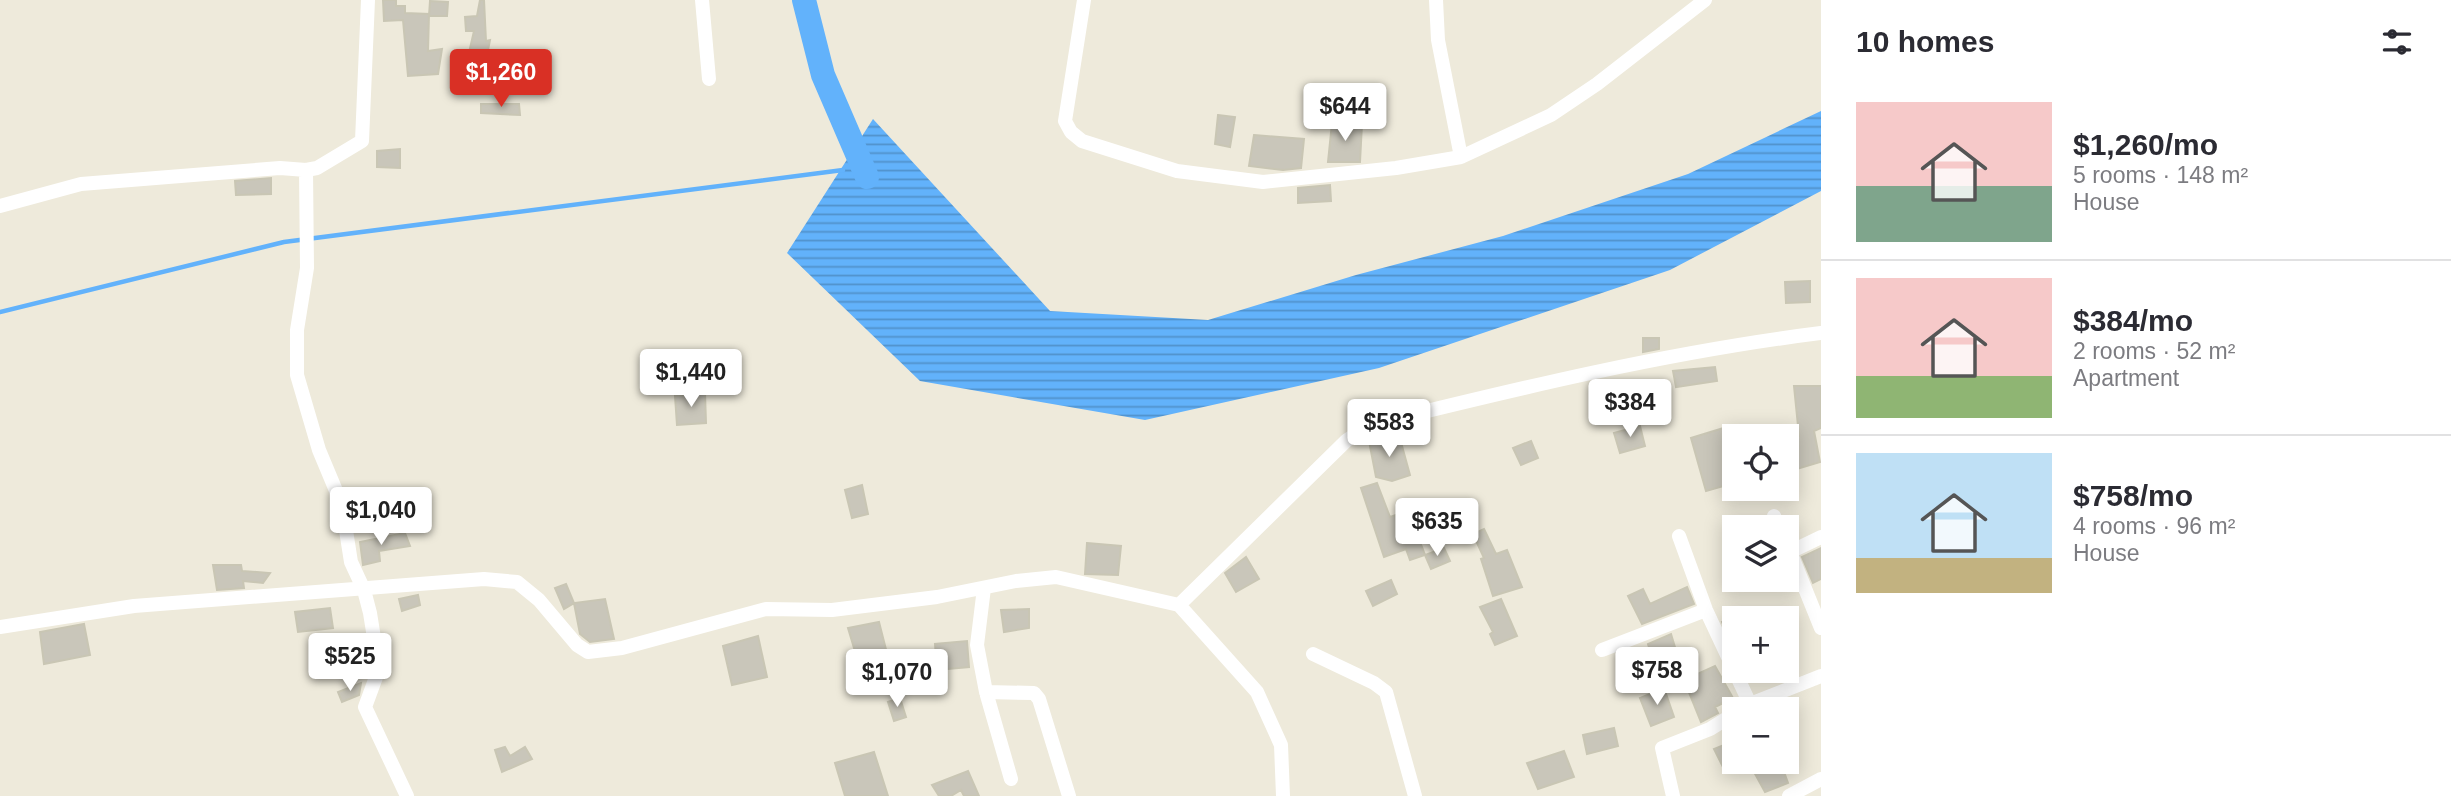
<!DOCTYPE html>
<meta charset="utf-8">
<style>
body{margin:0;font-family:Arial,sans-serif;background:#f7f7f7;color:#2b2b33;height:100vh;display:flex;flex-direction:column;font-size:26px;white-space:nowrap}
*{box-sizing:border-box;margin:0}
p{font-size:23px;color:#7c7c81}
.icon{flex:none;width:38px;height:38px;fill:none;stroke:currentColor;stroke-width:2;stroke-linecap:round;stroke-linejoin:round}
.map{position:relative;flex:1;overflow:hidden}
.sheet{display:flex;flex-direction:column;background:#fff;width:630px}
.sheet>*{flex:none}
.buttons{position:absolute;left:1722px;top:424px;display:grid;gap:14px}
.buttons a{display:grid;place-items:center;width:77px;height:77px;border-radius:0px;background:#fff;box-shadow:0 4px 18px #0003;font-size:35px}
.price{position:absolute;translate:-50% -60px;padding:0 16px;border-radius:7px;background:#fff;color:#222;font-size:23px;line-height:46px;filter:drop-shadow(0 2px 4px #0008)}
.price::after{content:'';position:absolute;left:50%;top:42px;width:21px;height:16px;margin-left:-10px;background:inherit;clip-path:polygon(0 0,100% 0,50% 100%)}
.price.on{background:#d93025;color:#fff}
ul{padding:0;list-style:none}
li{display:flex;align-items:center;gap:21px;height:175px;padding:0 35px}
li+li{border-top:2px solid #e1e1e2}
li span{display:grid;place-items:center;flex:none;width:196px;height:140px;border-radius:0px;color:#555}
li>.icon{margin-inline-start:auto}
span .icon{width:84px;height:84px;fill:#fffc;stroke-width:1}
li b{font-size:30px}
h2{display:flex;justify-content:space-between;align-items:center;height:84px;padding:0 35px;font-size:30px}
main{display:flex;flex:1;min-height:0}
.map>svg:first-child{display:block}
.water{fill:url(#water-rules)}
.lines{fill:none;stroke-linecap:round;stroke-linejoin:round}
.stream{stroke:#62b2fb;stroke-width:4.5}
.river{stroke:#62b2fb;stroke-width:24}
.building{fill:#c9c6ba;stroke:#c9c6b4;stroke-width:2}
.street{stroke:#fff;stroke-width:14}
</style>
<main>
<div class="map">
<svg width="1821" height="796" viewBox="0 0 1821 796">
<defs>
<pattern id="water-rules" width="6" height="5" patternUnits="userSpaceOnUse" patternTransform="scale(1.75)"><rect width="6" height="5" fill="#62b2fb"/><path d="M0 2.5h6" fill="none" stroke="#5191cb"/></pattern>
</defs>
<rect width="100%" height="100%" fill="#eeeadb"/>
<!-- water -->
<path class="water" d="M1821 111V191L1670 270 1379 368 1145 420 920 381 787 253 873 119 1050 311 1208 320 1356 275 1503 236 1688 174Z"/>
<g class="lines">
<!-- stream -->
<path class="stream" d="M0 312 284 242 843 170"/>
<!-- river -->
<path class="river" d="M804 0 823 75 867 177"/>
</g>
<!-- building -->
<path class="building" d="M383 0H396V6H405V13L429 14 428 51 442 49 438 74 408 76 403 20 384 21Z
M480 0H484L486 41 490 40 487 55 468 57 474 31H466L465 17 477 16Z
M430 1 448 2 447 16H429Z
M481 104H519L520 115 481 113Z
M1218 115 1235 117 1230 147 1215 144Z
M1332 123 1362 124 1360 162H1328Z
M1254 135 1304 139 1301 168 1283 170 1249 166Z
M400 149V168L377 167V151Z
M271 178V194L236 195 235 181Z
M1330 185 1331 201 1298 203V188Z
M1810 281V302L1786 303 1785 282Z
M1643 338H1659V349L1643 352Z
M1715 367 1717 381 1676 387 1673 371Z
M1794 386H1821V428L1814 431 1820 462 1787 472V437L1799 436Z
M705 393 706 423 677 425 675 396Z
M1640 426 1645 446 1620 453 1614 433Z
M1730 426 1734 435V483L1706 491 1691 438Z
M1399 435 1410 475 1392 481 1376 477 1369 441Z
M1531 441 1538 458 1521 465 1513 448Z
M1377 483 1390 517 1408 511 1425 555 1410 560 1406 549 1384 557 1361 488Z
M862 485 868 514 852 518 845 490Z
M1484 529 1496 554 1507 550 1522 587 1493 596 1481 559 1484 558 1473 534Z
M405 533 410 546 379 551 380 561 363 565 360 542Z
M1087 543 1121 546 1118 575 1085 574Z
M1444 548 1450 561 1431 569 1425 555Z
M1821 548V579L1813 583 1802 557Z
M1246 557 1259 579 1236 592 1225 573Z
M213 565H241L242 571 270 573 263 583 243 581 244 588 217 590Z
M1391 580 1397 594 1373 606 1366 591Z
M566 584 574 603 564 609 555 588Z
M1687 587 1694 604 1642 624 1628 596 1643 589 1650 604Z
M418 595 420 605 402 611 399 599Z
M605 599 614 639 590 642 580 634 574 603Z
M1501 599 1517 636 1495 645 1490 634 1493 632 1480 607Z
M330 608 333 628 298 632 295 612Z
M1029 609V628L1004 632 1001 610Z
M1734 616V641L1732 642 1722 622Z
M879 622 891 669 863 678 848 628Z
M84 624 90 655 44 664 40 632Z
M1671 634 1684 677 1661 685 1648 644Z
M758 636 767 677 732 685 723 646Z
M967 641 969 667 937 670 935 644Z
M1715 666 1733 698 1715 707 1718 713 1701 722 1684 680Z
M361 683 359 695 342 702 338 692Z
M1664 688 1674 717 1651 726 1640 698Z
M900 698 906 717 894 721 888 702Z
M1614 728 1618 746 1587 754 1583 735Z
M1734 741V766L1725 771 1714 749Z
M505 747 510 756 525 747 532 759 502 772 495 750Z
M1564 751 1574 777 1538 789 1527 763Z
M874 752 888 796H845L835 763Z
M1748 761H1780L1788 783 1765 792Z
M968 771 979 796H964L961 790 951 796H939L932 785Z"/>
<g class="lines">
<!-- street -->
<path class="street" d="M368 0 362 141 317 168 306 170 307 268 297 330V375L319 450 342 505 351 562 364 590 370 613 379 669 365 707 407 796
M702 0 709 79
M1084 0 1065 121 1071 132 1082 141 1177 171 1263 182 1396 168 1461 157 1551 115 1597 84 1705 0
M1436 0 1438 40 1461 157
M0 206 81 184 280 168 306 170
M1774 516 1779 527
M1679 536 1706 610 1750 704 1821 676
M1787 544 1821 628
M1790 552 1821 537
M984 588 977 645 986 692 1011 779
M1179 605 1257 692 1281 745 1283 796
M0 627 134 606 484 579 517 582 539 600 577 645 588 652 622 648 766 609 832 610 937 597 1016 581 1056 577 1179 605 1347 440 1370 425C1520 388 1668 352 1821 333
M1602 650 1706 610
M1313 654 1374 683 1386 692 1415 796
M986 692 1034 693 1039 699 1069 796
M1673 796 1662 748 1710 729 1734 714
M1789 796 1821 779"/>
</g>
</svg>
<div class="buttons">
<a><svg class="icon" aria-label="locate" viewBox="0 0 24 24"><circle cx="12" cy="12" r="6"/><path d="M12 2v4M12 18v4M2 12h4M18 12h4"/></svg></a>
<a><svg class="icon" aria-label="layers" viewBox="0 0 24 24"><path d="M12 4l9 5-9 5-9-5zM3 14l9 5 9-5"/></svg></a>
<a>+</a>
<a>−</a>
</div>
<b class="price on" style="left:501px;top:109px">$1,260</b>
<b class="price" style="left:1345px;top:143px">$644</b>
<b class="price" style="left:691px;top:409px">$1,440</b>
<b class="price" style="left:1630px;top:439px">$384</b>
<b class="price" style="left:1389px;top:459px">$583</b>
<b class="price" style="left:381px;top:547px">$1,040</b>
<b class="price" style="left:1437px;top:558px">$635</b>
<b class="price" style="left:350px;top:693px">$525</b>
<b class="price" style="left:1657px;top:707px">$758</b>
<b class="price" style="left:897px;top:709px">$1,070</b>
</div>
<section class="sheet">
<h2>10 homes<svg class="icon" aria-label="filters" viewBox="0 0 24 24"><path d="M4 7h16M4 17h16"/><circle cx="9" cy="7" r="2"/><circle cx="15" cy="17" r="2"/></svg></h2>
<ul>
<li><span style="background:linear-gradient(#f6c9c9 60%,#7fa58c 0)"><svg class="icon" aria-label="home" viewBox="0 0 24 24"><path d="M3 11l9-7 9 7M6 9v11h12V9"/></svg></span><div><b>$1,260/mo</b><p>5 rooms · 148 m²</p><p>House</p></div></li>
<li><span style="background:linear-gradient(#f6c9c9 70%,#8fb573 0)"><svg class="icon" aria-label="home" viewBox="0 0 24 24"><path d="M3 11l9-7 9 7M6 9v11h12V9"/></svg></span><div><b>$384/mo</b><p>2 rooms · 52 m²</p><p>Apartment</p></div></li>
<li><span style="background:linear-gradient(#bfe0f5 75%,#c2b280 0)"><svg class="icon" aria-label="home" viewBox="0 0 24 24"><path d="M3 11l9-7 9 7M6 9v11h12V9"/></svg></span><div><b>$758/mo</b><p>4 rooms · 96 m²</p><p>House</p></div></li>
</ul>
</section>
</main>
